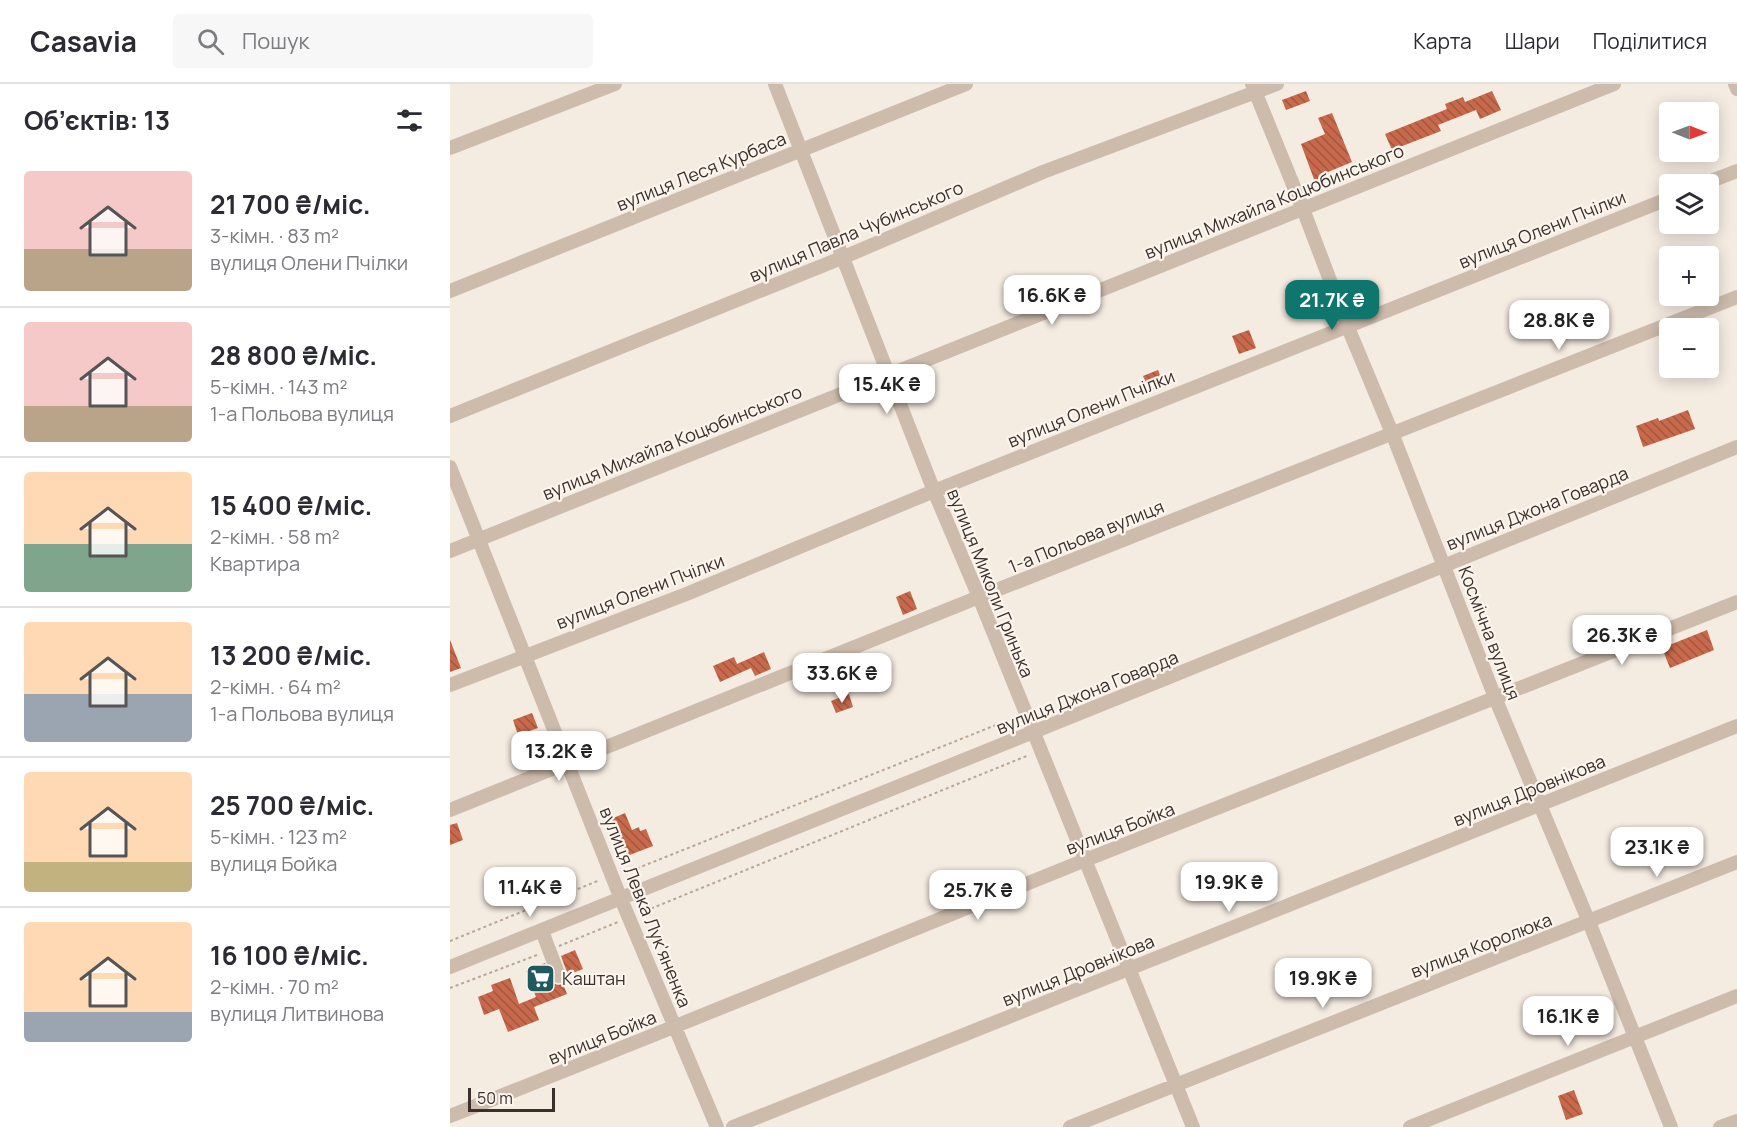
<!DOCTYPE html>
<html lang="uk">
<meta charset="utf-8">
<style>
body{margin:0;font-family:Manrope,sans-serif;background:#f7f7f7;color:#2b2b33;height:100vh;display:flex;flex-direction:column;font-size:22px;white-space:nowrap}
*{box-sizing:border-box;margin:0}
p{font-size:20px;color:#7c7c81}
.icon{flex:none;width:33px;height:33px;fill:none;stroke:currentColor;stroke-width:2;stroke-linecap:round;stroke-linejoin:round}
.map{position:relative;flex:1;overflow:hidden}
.sheet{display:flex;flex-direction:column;background:#fff;width:450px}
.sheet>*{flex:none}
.needle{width:39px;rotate:91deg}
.tools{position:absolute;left:1209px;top:18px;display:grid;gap:12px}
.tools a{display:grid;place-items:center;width:60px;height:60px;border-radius:6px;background:#fff;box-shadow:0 3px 15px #0003;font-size:30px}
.scale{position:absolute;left:18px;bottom:15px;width:87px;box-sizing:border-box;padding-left:6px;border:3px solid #3b302b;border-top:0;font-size:16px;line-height:21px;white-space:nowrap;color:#3b302b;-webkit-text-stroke:4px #fbf5ee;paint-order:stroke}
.price{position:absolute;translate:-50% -51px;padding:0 14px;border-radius:12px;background:#fff;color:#222;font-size:20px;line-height:39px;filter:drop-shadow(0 2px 3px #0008)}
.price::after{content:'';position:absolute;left:50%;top:36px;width:18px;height:14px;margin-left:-9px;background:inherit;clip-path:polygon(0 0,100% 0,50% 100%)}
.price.active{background:#0f766e;color:#fff}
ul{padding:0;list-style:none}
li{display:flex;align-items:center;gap:18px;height:150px;padding:0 24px}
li+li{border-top:2px solid #e1e1e2}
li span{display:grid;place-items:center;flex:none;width:168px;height:120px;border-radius:6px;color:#555}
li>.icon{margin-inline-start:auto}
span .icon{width:72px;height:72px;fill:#fffc;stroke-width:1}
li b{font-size:26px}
h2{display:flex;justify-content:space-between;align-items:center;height:72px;padding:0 24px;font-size:26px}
header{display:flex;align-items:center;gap:36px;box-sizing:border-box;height:84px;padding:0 30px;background:#fff;border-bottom:2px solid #e1e1e2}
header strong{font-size:28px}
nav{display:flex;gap:33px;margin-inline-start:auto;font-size:21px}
.search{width:420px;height:54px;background:#f7f7f7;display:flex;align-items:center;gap:15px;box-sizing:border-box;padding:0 21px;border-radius:6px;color:#7c7c81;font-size:22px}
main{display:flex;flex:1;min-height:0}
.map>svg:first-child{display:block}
.building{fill:url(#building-back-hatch)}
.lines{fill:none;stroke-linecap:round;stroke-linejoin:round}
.path{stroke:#b9a596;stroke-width:2;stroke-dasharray:3 3;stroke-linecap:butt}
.minor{stroke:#cdbbac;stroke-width:14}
.labels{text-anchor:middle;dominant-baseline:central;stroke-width:4.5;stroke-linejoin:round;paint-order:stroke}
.street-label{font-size:18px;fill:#3b302b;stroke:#fbf5ee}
.poi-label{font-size:18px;fill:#3b302b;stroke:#fbf5ee;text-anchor:start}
</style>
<header>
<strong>Casavia</strong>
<div class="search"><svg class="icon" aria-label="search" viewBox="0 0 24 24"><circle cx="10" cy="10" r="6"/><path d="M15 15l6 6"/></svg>Пошук</div>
<nav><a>Карта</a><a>Шари</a><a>Поділитися</a></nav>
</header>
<main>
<section class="sheet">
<h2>Об’єктів: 13<svg class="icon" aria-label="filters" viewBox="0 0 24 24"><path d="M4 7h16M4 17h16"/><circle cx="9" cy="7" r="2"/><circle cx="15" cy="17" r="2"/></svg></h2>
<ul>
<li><span style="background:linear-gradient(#f6c9c9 65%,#b9a48a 0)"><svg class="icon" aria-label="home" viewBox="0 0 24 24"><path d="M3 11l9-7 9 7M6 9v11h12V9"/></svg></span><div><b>21 700 ₴/міс.</b><p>3-кімн. · 83 m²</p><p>вулиця Олени Пчілки</p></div></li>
<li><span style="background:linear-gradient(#f6c9c9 70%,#b9a48a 0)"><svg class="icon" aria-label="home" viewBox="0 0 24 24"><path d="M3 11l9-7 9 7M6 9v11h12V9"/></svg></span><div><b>28 800 ₴/міс.</b><p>5-кімн. · 143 m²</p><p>1-а Польова вулиця</p></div></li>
<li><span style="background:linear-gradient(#ffd9b3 60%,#7fa58c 0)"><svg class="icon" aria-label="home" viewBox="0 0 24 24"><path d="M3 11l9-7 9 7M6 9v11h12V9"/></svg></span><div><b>15 400 ₴/міс.</b><p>2-кімн. · 58 m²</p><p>Квартира</p></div></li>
<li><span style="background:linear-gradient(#ffd9b3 60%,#9aa5b1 0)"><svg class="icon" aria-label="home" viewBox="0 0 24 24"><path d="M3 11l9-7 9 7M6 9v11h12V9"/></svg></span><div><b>13 200 ₴/міс.</b><p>2-кімн. · 64 m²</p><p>1-а Польова вулиця</p></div></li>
<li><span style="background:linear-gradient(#ffd9b3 75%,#c2b280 0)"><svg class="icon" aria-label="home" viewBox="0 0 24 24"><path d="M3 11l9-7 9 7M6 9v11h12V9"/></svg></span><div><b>25 700 ₴/міс.</b><p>5-кімн. · 123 m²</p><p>вулиця Бойка</p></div></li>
<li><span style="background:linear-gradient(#ffd9b3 75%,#9aa5b1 0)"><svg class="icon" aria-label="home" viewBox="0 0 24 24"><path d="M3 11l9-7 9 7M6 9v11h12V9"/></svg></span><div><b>16 100 ₴/міс.</b><p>2-кімн. · 70 m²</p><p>вулиця Литвинова</p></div></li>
</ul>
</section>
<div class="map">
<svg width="1287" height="1043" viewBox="0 0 1287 1043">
<defs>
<pattern id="building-back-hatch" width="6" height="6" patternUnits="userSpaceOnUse" patternTransform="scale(1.5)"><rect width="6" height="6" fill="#c8694b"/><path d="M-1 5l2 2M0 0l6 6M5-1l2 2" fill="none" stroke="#a4573f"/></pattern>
</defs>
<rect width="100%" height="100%" fill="#f4ebe1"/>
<!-- building -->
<path class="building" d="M856 7 860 17 836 26 832 16Z
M1042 7 1051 26 1030 35 1026 26 988 41 991 47 942 66 935 50 997 25 995 20 1013 13 1015 18Z
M882 29 902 78 878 88 879 94 865 98 851 60 875 50 868 34Z
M799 246 806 264 789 270 782 252Z
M708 286 714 301 699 307 693 292Z
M1238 326 1245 345 1193 363 1186 342 1208 334 1209 337Z
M460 507 467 525 453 531 446 513Z
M1257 546 1264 566 1220 584 1212 564Z
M0 556 11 584 0 588Z
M314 568 321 585 305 592 301 584 270 598 263 582 284 573 287 580Z
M399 610 403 623 386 629 381 617Z
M82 629 88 644 68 651 63 636Z
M175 729 182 746 189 743 190 747 196 745 203 762 177 772 161 735Z
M7 739 13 756 0 761V741Z
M125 866 133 885 118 891 111 872Z
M95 879 103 899 108 901 113 900 117 910 84 923 89 936 58 948 49 925 34 931 28 913 43 907 41 901 60 894 69 920 86 913 76 887Z
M1124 1006 1133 1030 1116 1036 1108 1012Z"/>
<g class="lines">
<!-- path -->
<path class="path" d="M172 787 177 785 178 788 566 633
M190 829 579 671
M0 857 150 796
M109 862 168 838
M0 904 87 871"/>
<!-- minor -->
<path class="minor" d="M325 0 484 407 529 513 743 1043
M802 0 853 125 897 241 942 349 1046 616 1139 838 1221 1043
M1285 0 1287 5
M0 64 165 0
M1253 100 1287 87
M0 207 516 0
M0 332 394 173 593 88 827 0
M0 383 171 815 267 1043
M0 467 1164 0
M0 601 239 509 484 407 1220 114
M0 726 529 513 1287 213
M92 847 109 892
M0 883C431 713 857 535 1287 363
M0 1032C212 949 422 862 633 777 851 690 1070 606 1287 518
M283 1043 1287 642
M620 1043 1287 778
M960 1043 1287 912
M1270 1043 1287 1037"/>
</g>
<!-- icons -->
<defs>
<symbol id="supermarket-square" viewBox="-11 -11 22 22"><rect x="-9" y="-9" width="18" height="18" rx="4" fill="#1f5a5e" stroke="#fbf5ee"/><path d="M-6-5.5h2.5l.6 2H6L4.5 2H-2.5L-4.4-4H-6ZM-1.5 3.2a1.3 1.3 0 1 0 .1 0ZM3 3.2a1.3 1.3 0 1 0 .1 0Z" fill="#fff"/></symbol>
</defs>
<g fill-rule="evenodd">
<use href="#supermarket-square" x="74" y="878" width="33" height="33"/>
</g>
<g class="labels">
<!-- street labels -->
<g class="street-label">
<text transform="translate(251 87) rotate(-22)">вулиця Леся Курбаса</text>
<text transform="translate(824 117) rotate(-22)">вулиця Михайла Коцюбинського</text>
<text transform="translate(1092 145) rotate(-22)">вулиця Олени Пчілки</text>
<text transform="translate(406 147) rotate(-23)">вулиця Павла Чубинського</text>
<text transform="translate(641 324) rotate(-22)">вулиця Олени Пчілки</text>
<text transform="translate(222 358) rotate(-22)">вулиця Михайла Коцюбинського</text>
<text transform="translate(1087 424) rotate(-22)">вулиця Джона Говарда</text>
<text transform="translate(636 452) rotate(-22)">1-а Польова вулиця</text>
<text transform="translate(541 499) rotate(68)">вулиця Миколи Гринька</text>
<text transform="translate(190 507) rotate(-21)">вулиця Олени Пчілки</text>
<text transform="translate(1040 549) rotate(69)">Космічна вулиця</text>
<text transform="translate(637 608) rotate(-22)">вулиця Джона Говарда</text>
<text transform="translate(1079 706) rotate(-22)">вулиця Дровнікова</text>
<text transform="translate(670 744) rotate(-21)">вулиця Бойка</text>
<text transform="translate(196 823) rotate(68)">вулиця Левка Лук'яненка</text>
<text transform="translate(1031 861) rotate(-21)">вулиця Королюка</text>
<text transform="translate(628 886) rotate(-22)">вулиця Дровнікова</text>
<text transform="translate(152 953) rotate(-22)">вулиця Бойка</text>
</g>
<!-- poi labels -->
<g class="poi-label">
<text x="112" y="894">Каштан</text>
</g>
</g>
</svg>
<div class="tools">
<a><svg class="needle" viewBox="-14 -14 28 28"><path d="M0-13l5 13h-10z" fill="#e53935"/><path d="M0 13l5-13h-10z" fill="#7c7c81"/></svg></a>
<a><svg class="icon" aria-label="layers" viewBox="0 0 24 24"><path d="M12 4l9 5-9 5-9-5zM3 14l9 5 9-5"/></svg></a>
<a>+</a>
<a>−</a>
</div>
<div class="scale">50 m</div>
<b class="price" style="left:602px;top:242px">16.6K ₴</b>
<b class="price active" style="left:882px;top:247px">21.7K ₴</b>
<b class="price" style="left:1109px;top:267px">28.8K ₴</b>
<b class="price" style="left:437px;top:331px">15.4K ₴</b>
<b class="price" style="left:1172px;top:582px">26.3K ₴</b>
<b class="price" style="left:392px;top:620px">33.6K ₴</b>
<b class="price" style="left:109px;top:698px">13.2K ₴</b>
<b class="price" style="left:1207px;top:794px">23.1K ₴</b>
<b class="price" style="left:779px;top:829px">19.9K ₴</b>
<b class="price" style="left:80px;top:834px">11.4K ₴</b>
<b class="price" style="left:528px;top:837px">25.7K ₴</b>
<b class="price" style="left:873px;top:925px">19.9K ₴</b>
<b class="price" style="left:1118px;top:963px">16.1K ₴</b>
</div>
</main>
